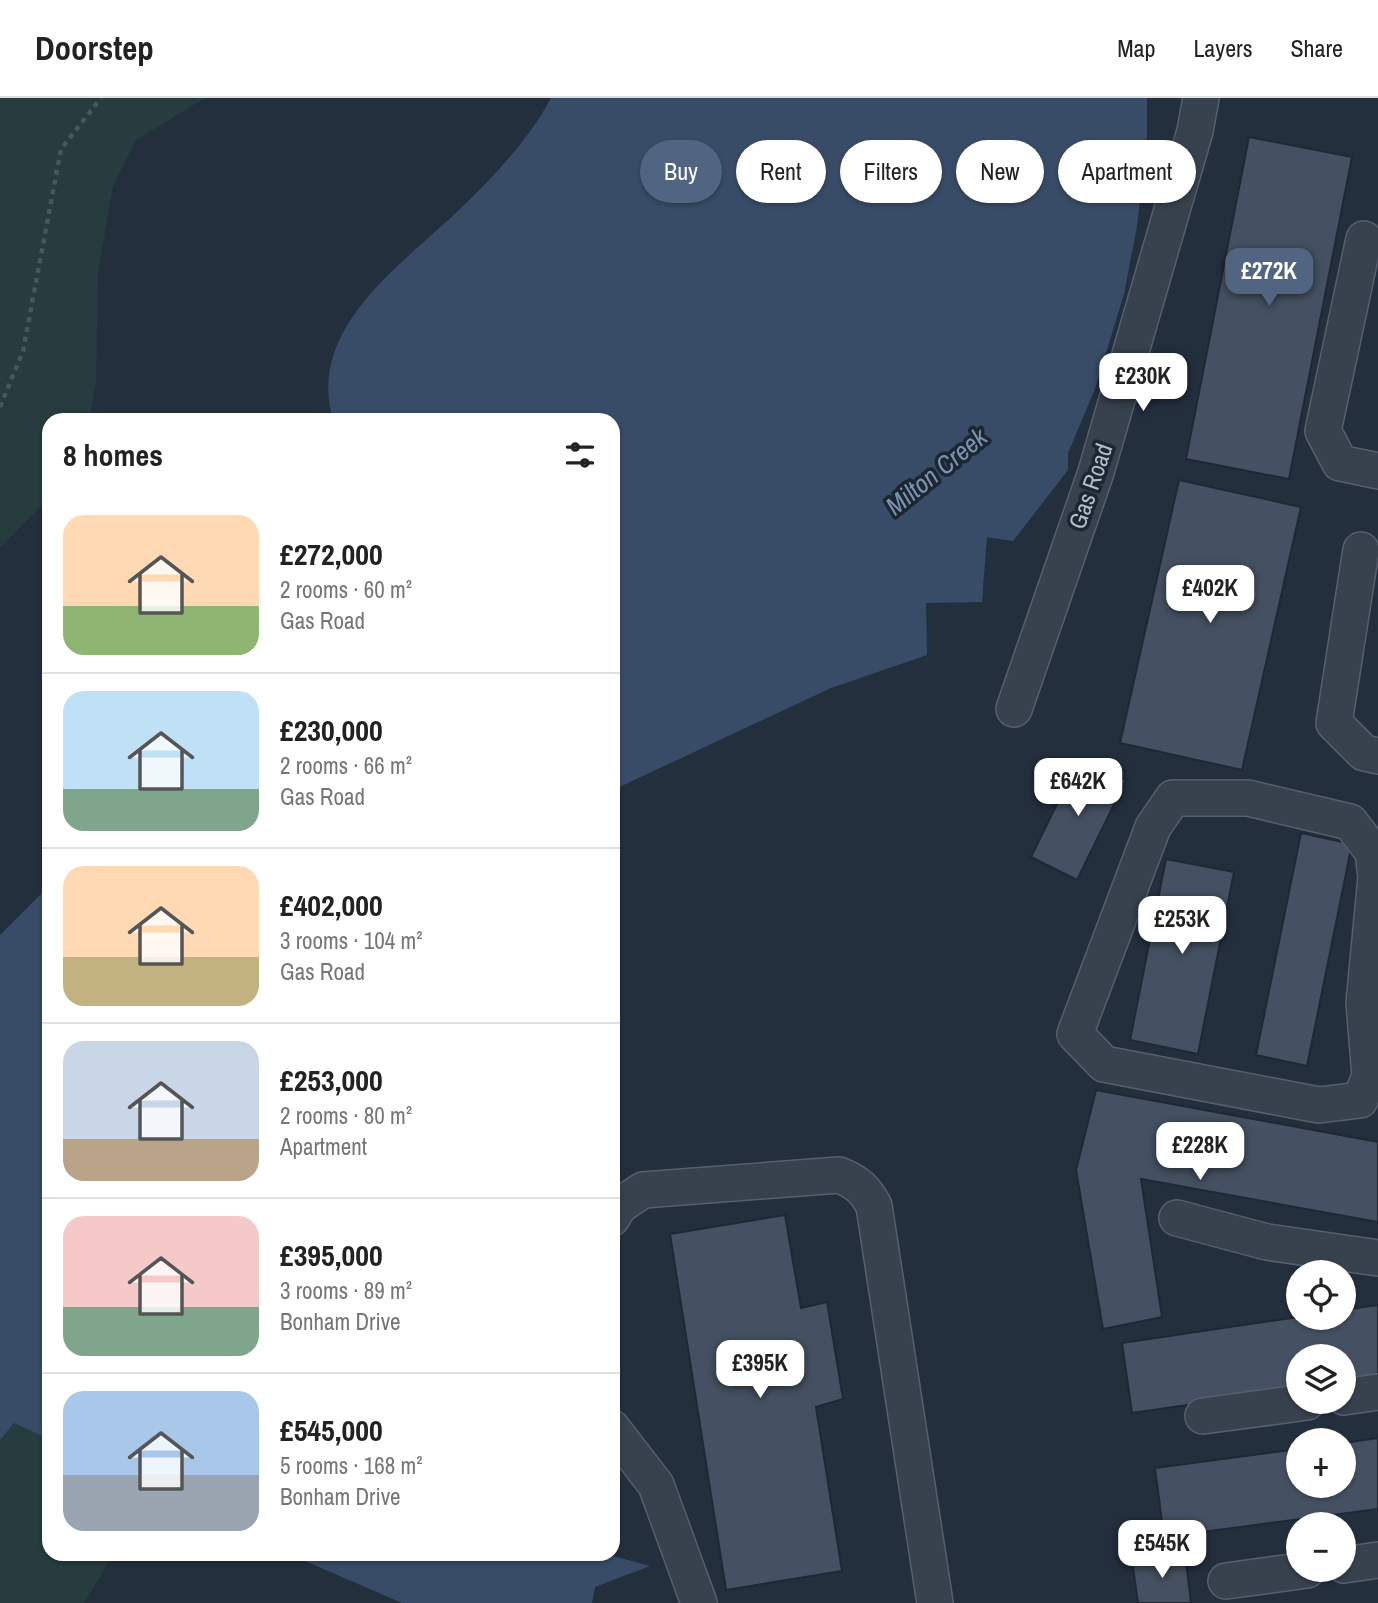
<!DOCTYPE html>
<meta charset="utf-8">
<style>
body{margin:0;font-family:"Archivo Narrow",sans-serif;background:#f2f2f2;color:#222;height:100vh;display:flex;flex-direction:column;font-size:26px;white-space:nowrap}
*{box-sizing:border-box;margin:0}
p{font-size:23px;color:#767676}
.icon{flex:none;width:38px;height:38px;fill:none;stroke:currentColor;stroke-width:2;stroke-linecap:round;stroke-linejoin:round}
.map{position:relative;flex:1;overflow:hidden}
.sheet{position:absolute;left:42px;top:315px;width:578px;height:1148px;display:flex;flex-direction:column;background:#fff;border-radius:21px;box-shadow:0 2px 5px #0004}
.sheet>*{flex:none}
.hud{position:absolute;left:640px;top:42px;width:632px;height:63px;display:flex;gap:14px}
.fabs{position:absolute;left:1286px;top:1162px;display:grid;gap:14px}
.fabs a{display:grid;place-items:center;width:70px;height:70px;border-radius:50%;background:#fff;box-shadow:0 2px 5px #0004;font-size:35px}
.price{position:absolute;translate:-50% -60px;padding:0 16px;border-radius:14px;background:#fff;color:#222;font-size:23px;line-height:46px;filter:drop-shadow(0 2px 4px #0008)}
.price::after{content:'';position:absolute;left:50%;top:42px;width:21px;height:16px;margin-left:-10px;background:inherit;clip-path:polygon(0 0,100% 0,50% 100%)}
.price.current{background:#516482;color:#fff}
ul{padding:0;list-style:none}
li{display:flex;align-items:center;gap:21px;height:175px;padding:0 21px}
li+li{border-top:2px solid #e0e0e0}
li span{display:grid;place-items:center;flex:none;width:196px;height:140px;border-radius:21px;color:#555}
li>.icon{margin-inline-start:auto}
span .icon{width:84px;height:84px;fill:#fffc;stroke-width:1}
li b{font-size:30px}
h2{display:flex;justify-content:space-between;align-items:center;height:84px;padding:0 21px;font-size:30px}
.chip{padding:0 24px;border-radius:32px;background:#fff;box-shadow:0 2px 5px #0004;font-size:24px;line-height:63px}
.chip.current{background:#516482;color:#fff}
header{display:flex;align-items:center;gap:42px;box-sizing:border-box;height:98px;padding:0 35px;background:#fff;border-bottom:2px solid #e0e0e0}
header strong{font-size:33px}
nav{display:flex;gap:38px;margin-inline-start:auto;font-size:24px}
.map>svg:first-child{display:block}
.green{fill:#263c3f}
.water{fill:#394c67}
.building{fill:#455162;stroke:#1f2835;stroke-width:2}
.lines{fill:none;stroke-linecap:round;stroke-linejoin:round}
.minor-casing{stroke:#565f6c;stroke-width:38}
.path{stroke:#44595c;stroke-width:4.5;stroke-dasharray:5 5;stroke-linecap:butt}
.minor{stroke:#38414e;stroke-width:35}
.labels{text-anchor:middle;dominant-baseline:central;stroke-width:7;stroke-linejoin:round;paint-order:stroke}
.street-label{font-size:24px;fill:#b4bcc9;stroke:#1d2633}
.water-label{font-size:26px;font-style:italic;fill:#7c92b1;stroke:#1d2633}
</style>
<header>
<strong>Doorstep</strong>
<nav><a>Map</a><a>Layers</a><a>Share</a></nav>
</header>
<div class="map">
<svg width="1378" height="1505" viewBox="0 0 1378 1505">
<rect width="100%" height="100%" fill="#242f3e"/>
<!-- green -->
<path class="green" d="M0 0H205L136 42 113 88 98 175 96 283 89 322H49V400L0 450Z
M49 939V1456H114L84 1505H0V993Z"/>
<!-- water -->
<path class="water" d="M551 0H1147V37L1137 128 1124 196 1095 291 1068 355V372L1013 443 987 439 982 504 926 505 927 557 831 590 613 692 612 322H333C305 227 408 163 464 107 496 76 530 40 551 0Z
M49 788V1341L14 1325 0 1342V837Z
M289 1456H606L650 1468 595 1489 592 1505H402Z"/>
<!-- building -->
<path class="building" d="M1249 39 1352 59 1289 381 1186 361Z
M1179 382 1301 409 1242 672 1120 645Z
M1080 659 1126 682 1077 782 1031 759Z
M1301 735 1352 746 1307 968 1256 957Z
M1166 761 1234 774 1198 956 1130 942Z
M1096 992 1378 1044V1124L1141 1081 1162 1219 1103 1231 1076 1072Z
M785 1117 801 1210 827 1204 843 1301 816 1309 842 1473 726 1492 670 1136Z
M1378 1207V1279L1344 1284V1258H1298V1291L1132 1315 1122 1245 1298 1219 1344 1220V1212Z
M1378 1340V1411L1164 1439 1155 1370 1298 1351V1388H1344V1345Z
M1185 1455 1191 1505H1138L1132 1462Z"/>
<g class="lines">
<defs>
<path id="minor" d="M1364 141 1323 333 1340 365 1378 373
M1361 452 1334 625 1364 655 1378 658
M1014 611 1096 374 1195 33 1201 0
M1173 700H1248L1350 724 1373 754 1376 779 1364 905 1370 978 1360 1002 1319 1007 1104 966 1075 936 1153 729Z
M612 1120 619 1108 643 1092 839 1077C857 1084 865 1091 874 1108L935 1505
M1177 1120 1267 1144 1378 1160
M1344 1299 1378 1294
M1203 1318 1307 1304
M612 1330 656 1387 699 1505
M1344 1467 1378 1462
M1226 1483 1307 1472"/>
</defs>
<!-- minor casing -->
<use href="#minor" class="minor-casing"/>
<!-- path -->
<path class="path" d="M0 309 23 253 61 51 101 0"/>
<!-- minor -->
<use href="#minor" class="minor"/>
</g>
<g class="labels">
<!-- street labels -->
<g class="street-label">
<text transform="translate(1090 388) rotate(-71)">Gas Road</text>
</g>
<!-- water labels -->
<g class="water-label">
<text transform="translate(936 373) rotate(-39)">Milton Creek</text>
</g>
</g>
</svg>
<div class="fabs">
<a><svg class="icon" aria-label="locate" viewBox="0 0 24 24"><circle cx="12" cy="12" r="6"/><path d="M12 2v4M12 18v4M2 12h4M18 12h4"/></svg></a>
<a><svg class="icon" aria-label="layers" viewBox="0 0 24 24"><path d="M12 4l9 5-9 5-9-5zM3 14l9 5 9-5"/></svg></a>
<a>+</a>
<a>−</a>
</div>
<b class="price current" style="left:1269px;top:210px">£272K</b>
<b class="price" style="left:1143px;top:315px">£230K</b>
<b class="price" style="left:1210px;top:527px">£402K</b>
<b class="price" style="left:1078px;top:720px">£642K</b>
<b class="price" style="left:1182px;top:858px">£253K</b>
<b class="price" style="left:1200px;top:1084px">£228K</b>
<b class="price" style="left:760px;top:1302px">£395K</b>
<b class="price" style="left:1162px;top:1482px">£545K</b>
<div class="hud">
<a class="chip current">Buy</a>
<a class="chip">Rent</a>
<a class="chip">Filters</a>
<a class="chip">New</a>
<a class="chip">Apartment</a>
</div>
<section class="sheet">
<h2>8 homes<svg class="icon" aria-label="filters" viewBox="0 0 24 24"><path d="M4 7h16M4 17h16"/><circle cx="9" cy="7" r="2"/><circle cx="15" cy="17" r="2"/></svg></h2>
<ul>
<li><span style="background:linear-gradient(#ffd9b3 65%,#8fb573 0)"><svg class="icon" aria-label="home" viewBox="0 0 24 24"><path d="M3 11l9-7 9 7M6 9v11h12V9"/></svg></span><div><b>£272,000</b><p>2 rooms · 60 m²</p><p>Gas Road</p></div></li>
<li><span style="background:linear-gradient(#bfe0f5 70%,#7fa58c 0)"><svg class="icon" aria-label="home" viewBox="0 0 24 24"><path d="M3 11l9-7 9 7M6 9v11h12V9"/></svg></span><div><b>£230,000</b><p>2 rooms · 66 m²</p><p>Gas Road</p></div></li>
<li><span style="background:linear-gradient(#ffd9b3 65%,#c2b280 0)"><svg class="icon" aria-label="home" viewBox="0 0 24 24"><path d="M3 11l9-7 9 7M6 9v11h12V9"/></svg></span><div><b>£402,000</b><p>3 rooms · 104 m²</p><p>Gas Road</p></div></li>
<li><span style="background:linear-gradient(#c9d6e8 70%,#b9a48a 0)"><svg class="icon" aria-label="home" viewBox="0 0 24 24"><path d="M3 11l9-7 9 7M6 9v11h12V9"/></svg></span><div><b>£253,000</b><p>2 rooms · 80 m²</p><p>Apartment</p></div></li>
<li><span style="background:linear-gradient(#f6c9c9 65%,#7fa58c 0)"><svg class="icon" aria-label="home" viewBox="0 0 24 24"><path d="M3 11l9-7 9 7M6 9v11h12V9"/></svg></span><div><b>£395,000</b><p>3 rooms · 89 m²</p><p>Bonham Drive</p></div></li>
<li><span style="background:linear-gradient(#a9c7e8 60%,#9aa5b1 0)"><svg class="icon" aria-label="home" viewBox="0 0 24 24"><path d="M3 11l9-7 9 7M6 9v11h12V9"/></svg></span><div><b>£545,000</b><p>5 rooms · 168 m²</p><p>Bonham Drive</p></div></li>
</ul>
</section>
</div>
